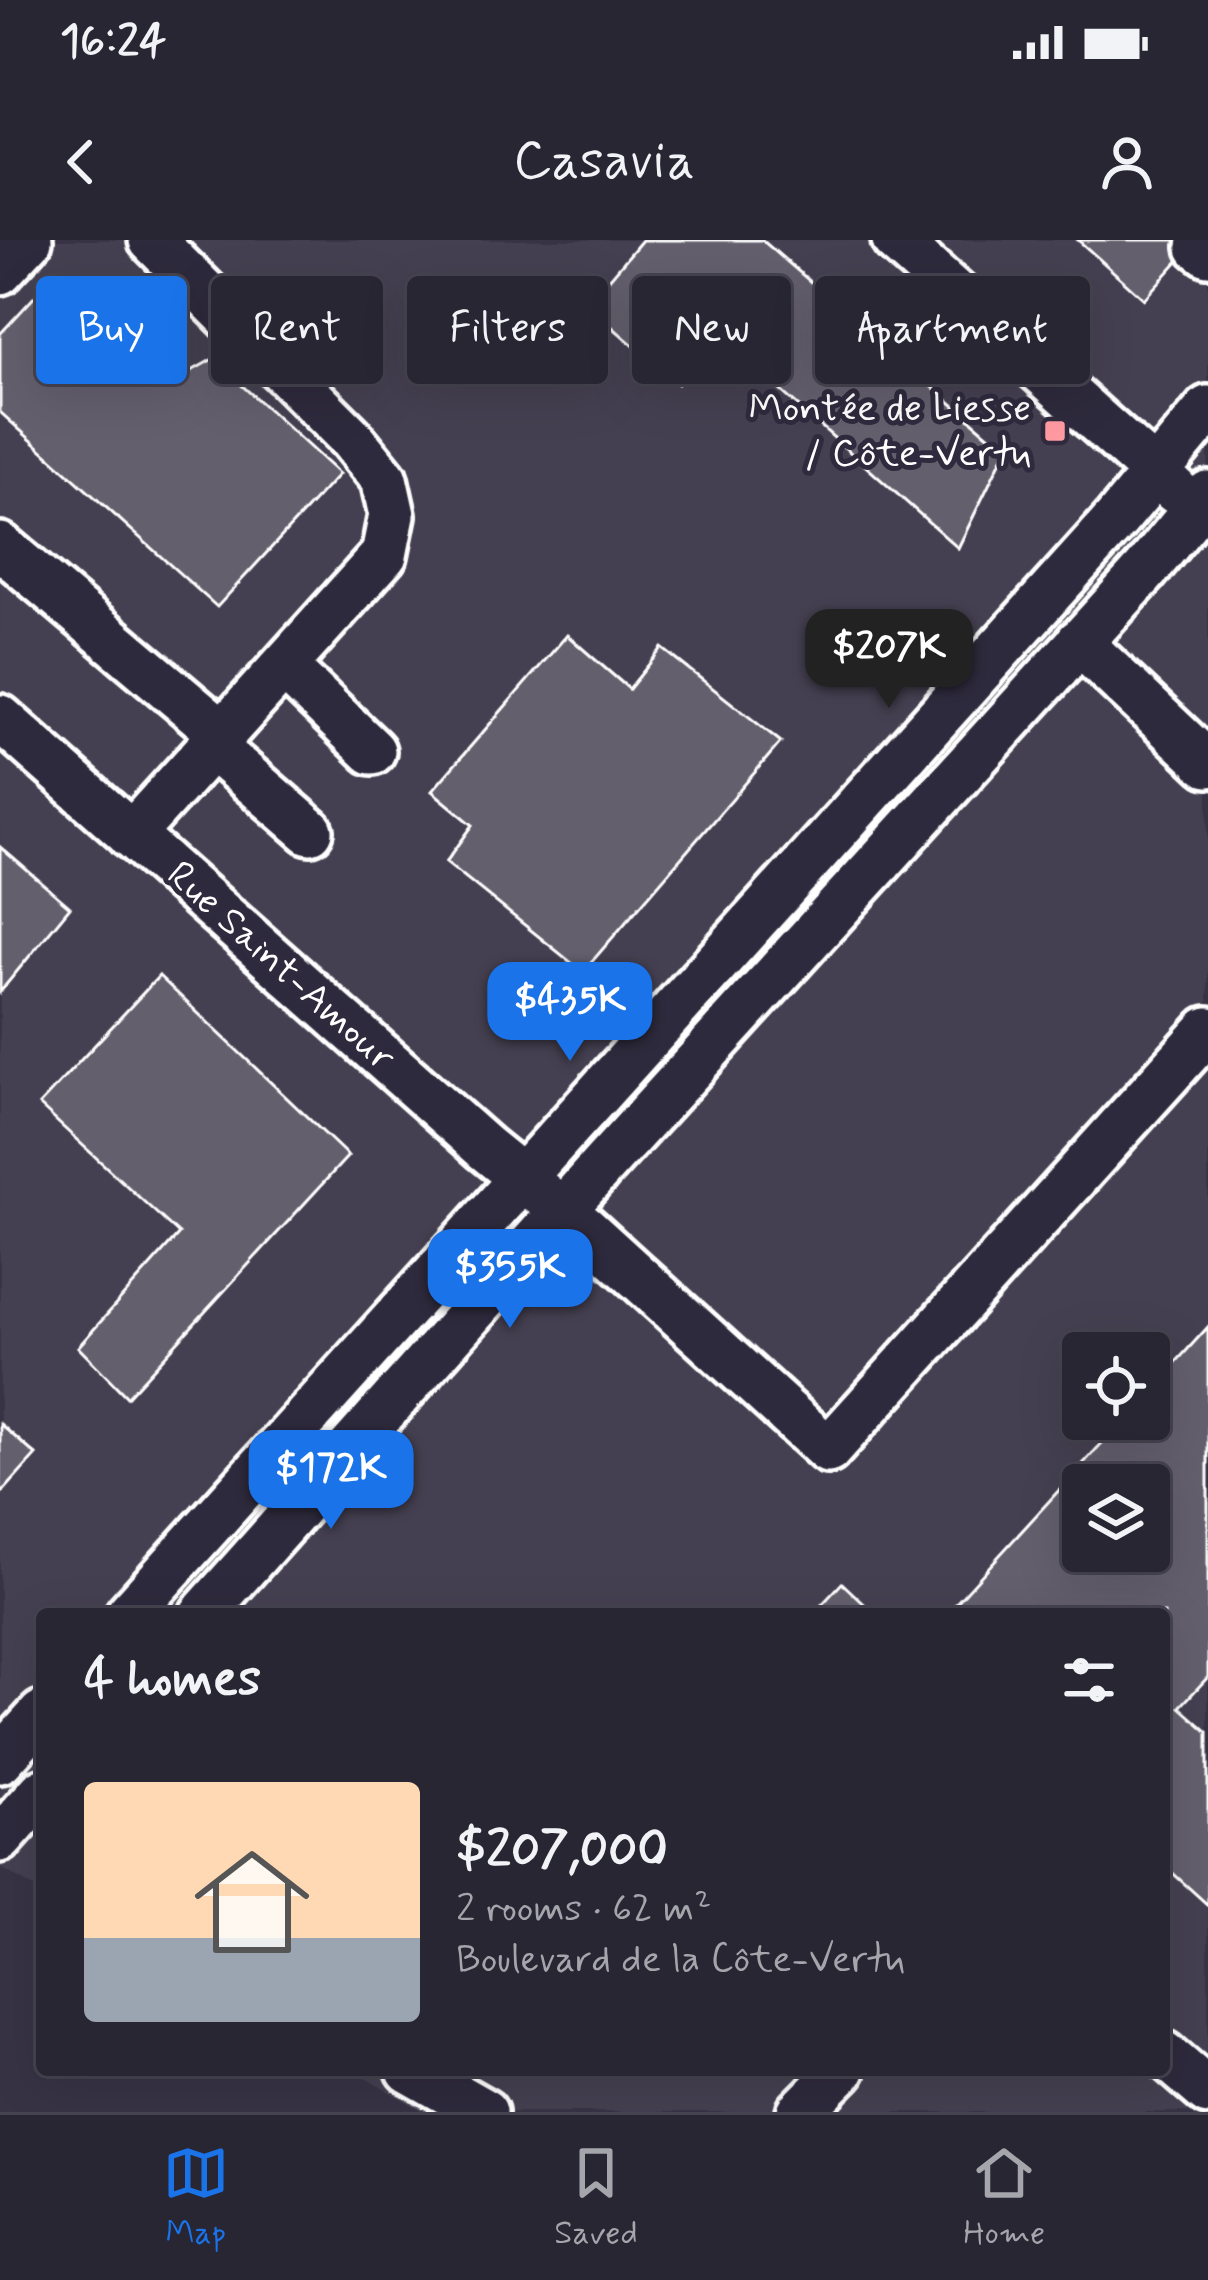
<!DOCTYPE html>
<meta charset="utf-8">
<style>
body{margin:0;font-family:Mynerve,sans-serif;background:#353240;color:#f1f3f6;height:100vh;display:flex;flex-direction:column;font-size:45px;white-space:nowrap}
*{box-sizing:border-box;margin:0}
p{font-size:39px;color:#a5a5ac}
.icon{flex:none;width:66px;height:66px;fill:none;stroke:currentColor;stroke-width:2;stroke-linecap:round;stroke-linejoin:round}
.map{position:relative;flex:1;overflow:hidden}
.panel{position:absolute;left:36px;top:1368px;width:1134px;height:468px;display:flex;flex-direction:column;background:#292634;border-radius:12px;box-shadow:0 12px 48px #0002,0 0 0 3px #45434f}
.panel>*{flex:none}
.top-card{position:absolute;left:36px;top:36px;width:1137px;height:108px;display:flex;gap:24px}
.buttons{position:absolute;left:1062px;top:1092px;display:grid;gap:24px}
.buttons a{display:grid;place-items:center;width:108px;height:108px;border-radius:12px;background:#292634;box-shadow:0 12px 48px #0002,0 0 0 3px #45434f;font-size:60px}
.price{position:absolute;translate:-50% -102px;padding:0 27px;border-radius:24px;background:#1a73e8;color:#fff;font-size:39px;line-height:78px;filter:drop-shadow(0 3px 6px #0008)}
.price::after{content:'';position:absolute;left:50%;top:72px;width:36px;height:27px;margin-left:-18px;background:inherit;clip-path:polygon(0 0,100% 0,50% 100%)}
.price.active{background:#222;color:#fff}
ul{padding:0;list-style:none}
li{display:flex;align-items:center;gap:36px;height:300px;padding:0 48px}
li span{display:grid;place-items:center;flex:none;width:336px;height:240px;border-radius:12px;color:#555}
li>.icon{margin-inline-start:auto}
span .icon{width:144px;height:144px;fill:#fffc;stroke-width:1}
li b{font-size:51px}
h2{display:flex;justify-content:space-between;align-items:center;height:144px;padding:0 48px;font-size:51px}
.pill{padding:0 42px;border-radius:12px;background:#292634;box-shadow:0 12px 48px #0002,0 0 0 3px #45434f;font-size:42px;line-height:108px}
.pill.active{background:#1a73e8;color:#fff}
.status{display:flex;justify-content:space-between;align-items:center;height:84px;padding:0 60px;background:#292634;direction:ltr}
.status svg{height:33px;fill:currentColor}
header{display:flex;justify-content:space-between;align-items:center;height:156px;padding:0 48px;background:#292634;font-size:54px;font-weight:600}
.menu{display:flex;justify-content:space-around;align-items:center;height:168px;border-top:3px solid #45434f;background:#292634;font-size:33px;color:#a5a5ac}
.menu a{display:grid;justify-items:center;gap:6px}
.menu .active{color:#1a73e8}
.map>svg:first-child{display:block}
.built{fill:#444051;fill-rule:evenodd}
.building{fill:#635f6d;stroke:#fff;stroke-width:3;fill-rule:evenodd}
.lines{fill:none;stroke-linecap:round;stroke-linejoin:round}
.minor-casing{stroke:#fff;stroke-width:54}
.minor{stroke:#2f2a3d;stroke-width:45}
.poi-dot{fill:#ff9aa2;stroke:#2f2a3d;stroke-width:4.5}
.labels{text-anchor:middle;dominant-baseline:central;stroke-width:10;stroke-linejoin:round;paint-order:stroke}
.poi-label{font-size:39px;fill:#fff;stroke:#2f2a3d;text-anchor:end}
.street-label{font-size:39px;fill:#fff;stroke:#2f2a3d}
</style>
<div class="status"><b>16:24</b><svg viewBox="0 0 49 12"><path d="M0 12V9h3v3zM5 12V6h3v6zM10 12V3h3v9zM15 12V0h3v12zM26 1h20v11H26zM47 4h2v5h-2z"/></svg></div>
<header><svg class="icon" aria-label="back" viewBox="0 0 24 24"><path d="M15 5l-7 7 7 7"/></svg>Casavia<svg class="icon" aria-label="person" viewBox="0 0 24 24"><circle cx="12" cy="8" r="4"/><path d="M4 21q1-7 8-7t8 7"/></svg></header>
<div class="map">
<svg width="1208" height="1872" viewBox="0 0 1208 1872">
<rect width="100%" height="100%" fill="#373345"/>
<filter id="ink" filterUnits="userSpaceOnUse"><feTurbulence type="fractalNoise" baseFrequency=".00833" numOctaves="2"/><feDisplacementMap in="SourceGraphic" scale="24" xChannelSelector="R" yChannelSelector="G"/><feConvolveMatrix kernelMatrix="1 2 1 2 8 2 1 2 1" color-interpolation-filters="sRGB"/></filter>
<g filter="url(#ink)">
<!-- built -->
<path class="built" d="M0 0H1208V1872H425L351 1830H1164V1374H42V1653L0 1627ZM1083 1113H1149V1179H1083ZM1083 1245H1149V1311H1083Z"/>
<!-- building -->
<path class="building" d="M642 0H762L1006 210 958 308 719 96 678 144 587 65Z
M1078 0H1197L1144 59Z
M51 39 165 146 213 119 339 234 217 367 0 172V94Z
M567 395 629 449 662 408 781 502 583 732 446 622 473 585 432 551Z
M0 607 70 667 0 752Z
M159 736 348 916 127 1157 78 1107 179 994 39 865Z
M1208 1087V1437L1180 1467 1208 1492V1665L1164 1625V1374H946L1124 1179H1149V1152ZM1083 1245H1149V1311H1083Z
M0 1184 36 1215 0 1255Z
M842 1343 875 1374H813Z"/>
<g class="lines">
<defs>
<path id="minor" d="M895 0 1176 251
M1200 7 1208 13
M0 31 29 0
M0 306 224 495
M1079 402 1208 524
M284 426 372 511
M0 478 485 908 584 988 828 1210 1208 790
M213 507 310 591
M131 595 384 315 392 275 384 239 350 197 152 0
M129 1374 1115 281 1208 169
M203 1374 603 925 1145 331 1208 254
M0 1520 42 1474
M0 1599 42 1552
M1164 1814 1208 1852
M410 1830 484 1872
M800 1872 842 1830"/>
</defs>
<!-- minor casing -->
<use href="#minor" class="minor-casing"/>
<!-- minor -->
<use href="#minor" class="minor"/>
</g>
</g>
<!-- markers -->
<rect class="poi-dot" x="1043" y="179" width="24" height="24" rx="6"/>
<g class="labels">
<!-- poi labels -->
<g class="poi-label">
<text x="1031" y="169">Montée de Liesse<tspan x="1031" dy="45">/ Côte-Vertu</tspan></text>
</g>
<!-- street labels -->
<g class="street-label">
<text transform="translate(280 727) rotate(42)">Rue Saint-Amour</text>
</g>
</g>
</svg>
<div class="buttons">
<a><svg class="icon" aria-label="locate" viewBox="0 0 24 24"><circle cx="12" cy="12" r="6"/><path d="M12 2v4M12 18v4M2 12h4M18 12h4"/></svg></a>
<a><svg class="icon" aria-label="layers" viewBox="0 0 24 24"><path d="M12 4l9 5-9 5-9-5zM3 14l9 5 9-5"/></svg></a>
</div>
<b class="price active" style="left:889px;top:471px">$207K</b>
<b class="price" style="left:570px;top:824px">$435K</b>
<b class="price" style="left:510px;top:1091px">$355K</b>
<b class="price" style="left:331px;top:1292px">$172K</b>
<div class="top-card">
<a class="pill active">Buy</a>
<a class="pill">Rent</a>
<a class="pill">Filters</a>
<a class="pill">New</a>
<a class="pill">Apartment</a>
</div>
<section class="panel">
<h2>4 homes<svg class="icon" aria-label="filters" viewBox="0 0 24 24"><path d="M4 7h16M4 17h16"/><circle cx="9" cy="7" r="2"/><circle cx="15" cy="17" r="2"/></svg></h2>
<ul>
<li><span style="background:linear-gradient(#ffd9b3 65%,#9aa5b1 0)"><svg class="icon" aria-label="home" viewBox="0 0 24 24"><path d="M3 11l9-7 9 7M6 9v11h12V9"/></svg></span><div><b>$207,000</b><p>2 rooms · 62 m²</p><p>Boulevard de la Côte-Vertu</p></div></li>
</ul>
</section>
</div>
<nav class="menu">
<a class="active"><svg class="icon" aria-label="map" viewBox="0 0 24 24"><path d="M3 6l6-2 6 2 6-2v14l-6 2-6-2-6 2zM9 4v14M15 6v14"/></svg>Map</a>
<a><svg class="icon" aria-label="saved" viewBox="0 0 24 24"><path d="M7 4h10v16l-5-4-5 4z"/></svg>Saved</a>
<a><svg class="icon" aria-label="home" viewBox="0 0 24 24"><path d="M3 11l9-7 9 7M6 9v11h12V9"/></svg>Home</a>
</nav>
